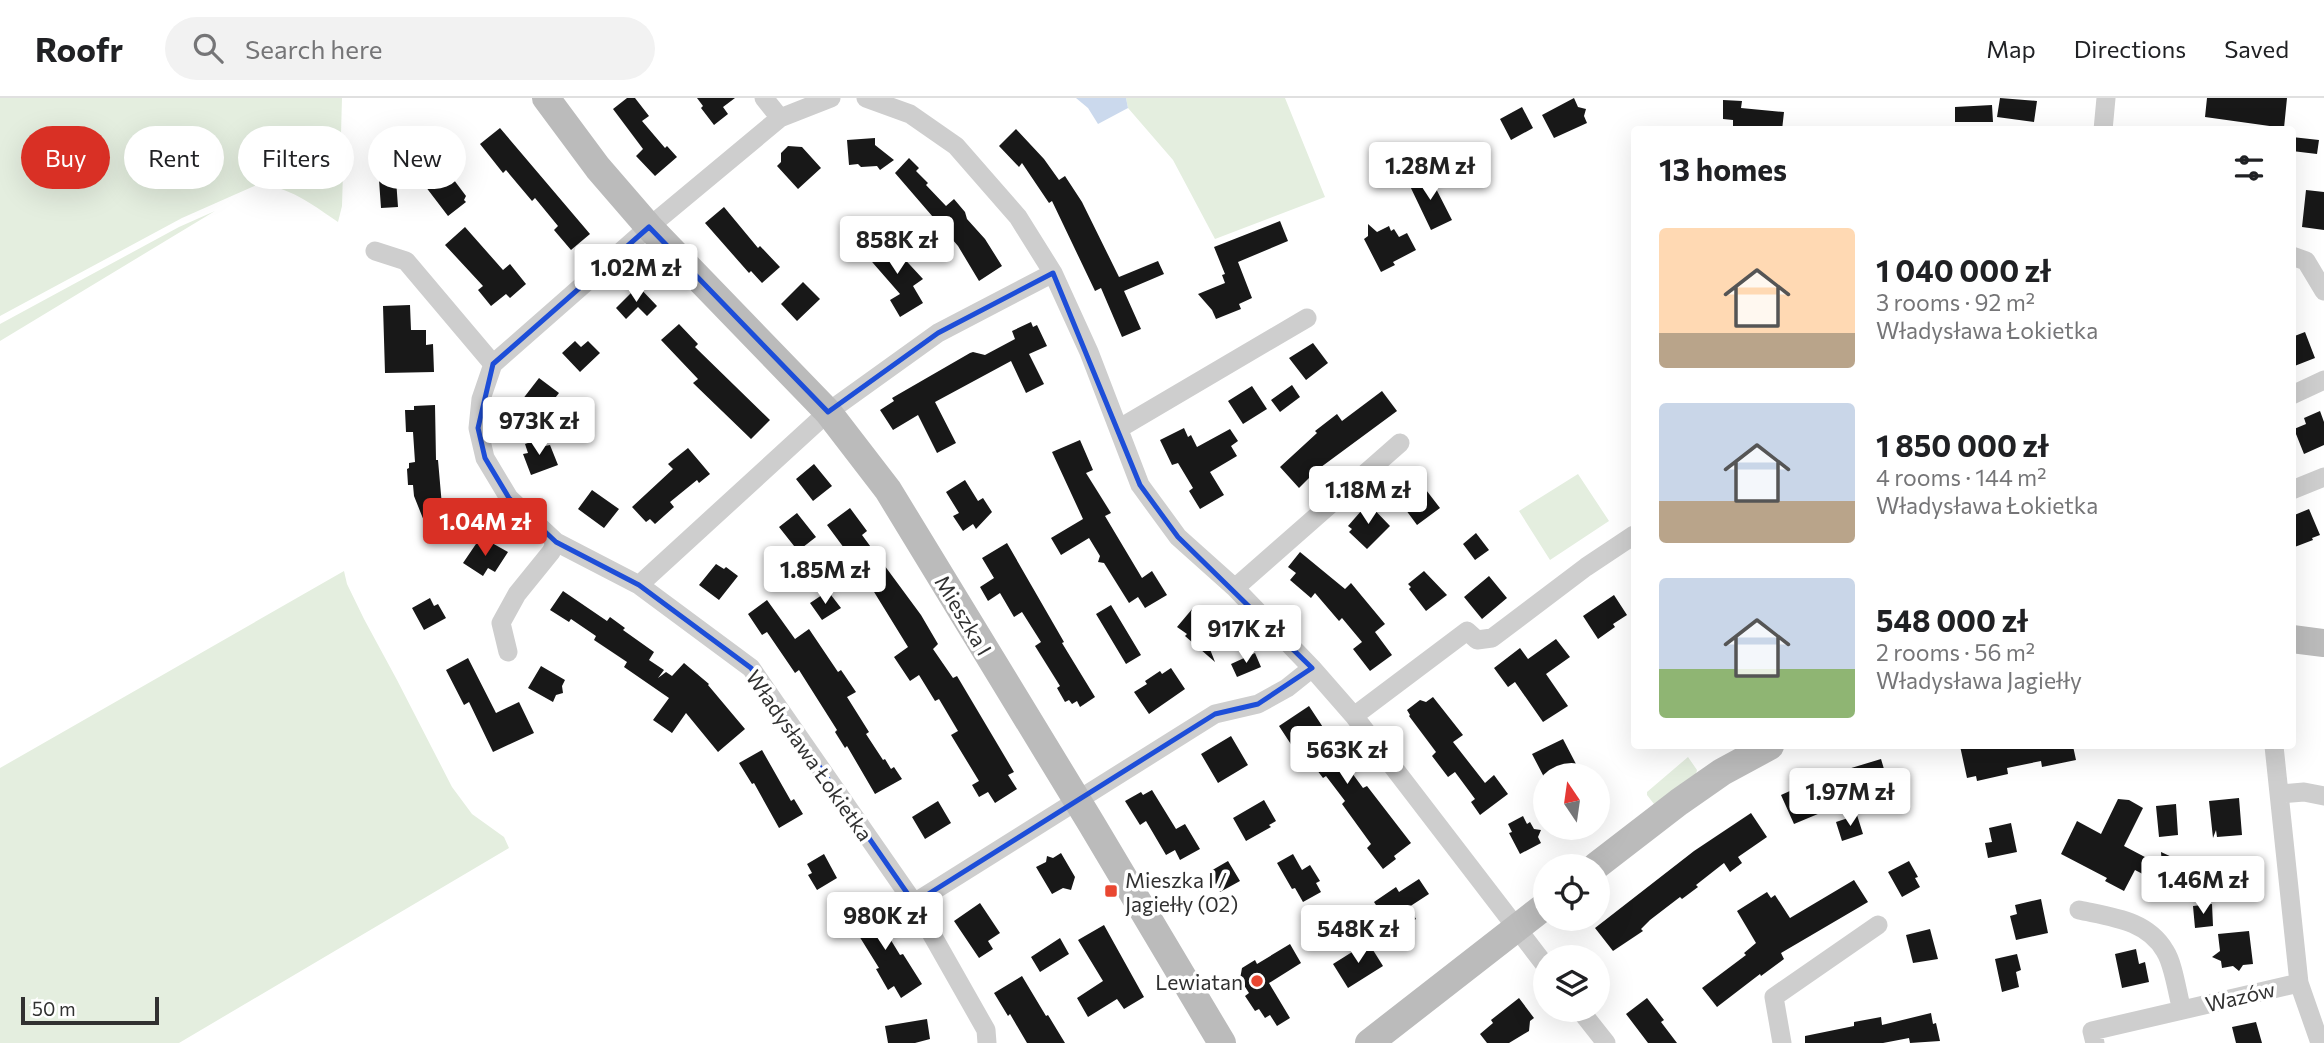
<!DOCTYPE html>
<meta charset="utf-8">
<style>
body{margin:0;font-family:Commissioner,sans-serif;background:#f2f2f2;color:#202124;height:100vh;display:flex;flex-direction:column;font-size:26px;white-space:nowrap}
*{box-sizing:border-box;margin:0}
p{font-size:23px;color:#757577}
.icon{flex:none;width:38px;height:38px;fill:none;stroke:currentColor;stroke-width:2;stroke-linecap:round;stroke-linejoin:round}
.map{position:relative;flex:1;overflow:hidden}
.panel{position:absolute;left:1631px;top:28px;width:665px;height:623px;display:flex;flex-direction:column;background:#fff;border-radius:7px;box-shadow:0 7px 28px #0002}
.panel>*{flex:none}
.guide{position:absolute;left:21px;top:28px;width:665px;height:63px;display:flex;gap:14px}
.needle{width:46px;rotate:347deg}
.fabs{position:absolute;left:1533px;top:665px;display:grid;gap:14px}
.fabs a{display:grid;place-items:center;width:77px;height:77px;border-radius:50%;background:#fff;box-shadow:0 7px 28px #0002;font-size:35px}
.scale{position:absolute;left:21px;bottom:18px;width:138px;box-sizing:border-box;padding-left:7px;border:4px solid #313131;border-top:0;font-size:19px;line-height:24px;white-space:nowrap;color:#313131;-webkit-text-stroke:5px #fff;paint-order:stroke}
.price{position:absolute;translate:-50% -60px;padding:0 16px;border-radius:7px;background:#fff;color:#222;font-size:23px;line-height:46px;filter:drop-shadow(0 2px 4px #0008)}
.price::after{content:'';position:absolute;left:50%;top:42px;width:21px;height:16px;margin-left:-10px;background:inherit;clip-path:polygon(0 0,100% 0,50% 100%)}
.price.active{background:#d93025;color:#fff}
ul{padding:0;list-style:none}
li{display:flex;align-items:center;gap:21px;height:175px;padding:0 28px}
li span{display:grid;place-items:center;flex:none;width:196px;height:140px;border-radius:7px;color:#555}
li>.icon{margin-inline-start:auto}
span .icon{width:84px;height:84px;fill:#fffc;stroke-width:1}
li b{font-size:30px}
h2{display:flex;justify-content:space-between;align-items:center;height:84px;padding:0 28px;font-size:30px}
.pill{padding:0 24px;border-radius:32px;background:#fff;box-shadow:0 7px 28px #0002;font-size:24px;line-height:63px}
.pill.active{background:#d93025;color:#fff}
header{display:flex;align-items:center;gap:42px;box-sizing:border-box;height:98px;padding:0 35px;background:#fff;border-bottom:2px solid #e0e0e0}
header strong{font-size:33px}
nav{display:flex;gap:38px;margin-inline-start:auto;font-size:24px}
.search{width:490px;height:63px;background:#f2f2f2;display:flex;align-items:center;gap:18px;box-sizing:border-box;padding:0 24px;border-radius:38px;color:#757577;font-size:26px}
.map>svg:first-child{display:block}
.green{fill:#e4eedf}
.water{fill:#cbd9ed}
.building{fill:#181818}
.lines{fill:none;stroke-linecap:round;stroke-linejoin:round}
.street{stroke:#cecece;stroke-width:19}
.secondary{stroke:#bbb;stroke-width:28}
.marked{fill:none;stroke:#1d4ed8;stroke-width:5;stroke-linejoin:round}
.poi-dot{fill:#e94731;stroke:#fff;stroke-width:2.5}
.labels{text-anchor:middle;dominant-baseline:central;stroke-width:7;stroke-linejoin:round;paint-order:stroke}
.street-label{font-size:21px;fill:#313131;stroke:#fff}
.poi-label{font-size:21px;fill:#313131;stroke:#fff;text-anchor:start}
</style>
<header>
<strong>Roofr</strong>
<div class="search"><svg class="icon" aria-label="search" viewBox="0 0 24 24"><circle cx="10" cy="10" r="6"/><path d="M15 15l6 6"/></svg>Search here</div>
<nav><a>Map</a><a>Directions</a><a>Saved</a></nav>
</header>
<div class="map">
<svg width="2324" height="945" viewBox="0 0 2324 945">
<rect width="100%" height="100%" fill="#fff"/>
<!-- green -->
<path class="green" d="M0 0H342L341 36 285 68 259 86 182 120 0 218Z
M1126 0H1285L1325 99 1215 141 1173 62 1128 10Z
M344 39 342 108 338 124C317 110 292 90 266 88Z
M215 113 0 243V226L179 129Z
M1578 376 1609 423 1550 462 1519 413Z
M344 473 347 486 364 521 397 582 452 689 472 716 504 739 509 750 179 945H0V670Z
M1688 659 1697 672 1696 676 1654 706 1647 697V694Z"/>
<!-- water -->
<path class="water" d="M1076 0H1126L1128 10 1098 26 1088 10Z"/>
<!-- building -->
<path class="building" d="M627 0H635L649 18 642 23 665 50 667 48 677 59 655 78 636 58 643 51 613 11Z
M697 0H735L723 9 728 16 714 27 701 10 703 8Z
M1574 0 1578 9 1586 11 1584 18 1587 25 1554 40 1542 17Z
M2000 0 2037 3 2034 24 1997 19Z
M2207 0H2287L2284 30 2205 19Z
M1723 2 1742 3 1741 10 1784 14 1782 32H1733V22L1723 21Z
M1992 7 1993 24H1955V9Z
M1522 9 1533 30 1511 42 1500 21Z
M500 30 590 136 571 152 554 132 558 128 535 100 532 103 506 72 503 75 480 46Z
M1016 31 1044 61 1059 82 1065 78 1082 104 1119 179 1158 163 1164 176 1124 193 1141 231 1122 239 1101 190 1095 193 1052 103 1049 105 1022 65 1019 69 999 48Z
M2292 39 2319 42 2317 56 2292 53Z
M875 40V47L894 62 880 72 877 68 861 69 858 66 849 67 847 42Z
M788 48 802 49 821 70 798 91 777 68 781 64V55Z
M909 60 919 70 916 73 928 85 926 87 946 108 954 101 965 114 967 121 985 141 1002 168 979 183 958 148 895 75Z
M437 66 444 76 448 74 466 98 464 102 466 104 448 118 419 80Z
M1429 77 1452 122 1431 132 1409 86Z
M396 81 398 109 381 110 379 82Z
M2306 92 2324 94V132L2302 129Z
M724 109 758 150 760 148 780 169 762 185 751 173 749 175 705 125Z
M1280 123 1288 143 1238 164 1252 200 1239 206 1241 211 1216 221 1212 212 1198 196 1225 185 1222 177 1225 176 1214 149Z
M1368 126 1377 134 1389 128 1391 133 1394 131 1399 139 1407 135 1416 152 1393 164 1395 167 1381 174 1364 141 1368 138Z
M465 129 503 172 510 166 526 186 510 200 506 196 491 208 478 192 483 188 445 147Z
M885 140 923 181 913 188 923 205 900 219 890 202 900 196 866 157Z
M803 184 820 201 797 223 781 206Z
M638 188 657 208 647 218 638 209 626 221 616 210Z
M410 207 411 232H426V247L433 246 434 274 385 275 383 208Z
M1031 224 1033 229 1037 227 1047 248 1029 256 1044 286 1026 295 1011 263 935 304 956 345 937 355 918 317 893 332 880 312 894 303 892 300 970 255 973 254 985 257 1015 241 1012 233Z
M679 226 698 246 695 249 770 322 751 341 693 285 698 281 661 242Z
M2305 234 2315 260 2292 269V239Z
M575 243 581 249 588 243 600 255 580 274 562 255Z
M1313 245 1328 265 1306 282 1289 260Z
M539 280 559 295 542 317 522 302Z
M1292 287 1300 299 1280 314 1271 302Z
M1252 288 1267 311 1243 326 1228 303Z
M1382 293 1397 313 1317 372 1299 390 1280 369 1317 335 1315 333 1337 316 1342 323Z
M435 307 436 362H438L442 408 447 406 449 411 455 409 462 426 430 438 414 398 413 387H408L407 371 409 370V365L415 364 413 334H406L405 312H414V308Z
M2320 313 2324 324V347L2304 356 2294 331 2306 326 2304 320Z
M1184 330 1188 339 1191 337 1197 349 1230 331 1238 343 1231 348 1237 358 1210 374 1224 397 1200 411 1189 393 1193 390 1178 365 1172 367 1160 342Z
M542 340 545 348 550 347 558 367 531 377 523 356 528 355 525 346Z
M1080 342 1093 372 1086 375 1111 415 1105 418 1142 480 1152 473 1167 497 1145 510 1138 499 1129 505 1104 465 1098 464 1100 458 1089 440 1061 457 1051 440 1083 421 1052 354Z
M688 350 710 376 699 385 697 382 670 404 674 409 655 426 650 421 646 424 632 409 673 371 668 366Z
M814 366 832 388 813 403 796 381Z
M965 382 978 403 983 400 992 414 976 431 973 426 963 433 953 418 959 415 946 394Z
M1423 388 1440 410 1417 427 1403 408 1410 402 1408 399Z
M592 392 619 411 604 430 578 411Z
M1368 405 1390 428 1367 451 1349 434 1352 431 1348 428Z
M850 410 867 433 862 437 921 517 938 546 933 551 953 580 957 578 1014 674 1008 677 1017 691 995 705 988 694 979 699 972 687 979 683 951 637 958 633 939 601 935 603 919 577 910 583 894 559 908 549 871 489 869 491 859 476 864 472 847 448 844 450 827 427Z
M2309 411 2320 437 2312 440 2313 442 2292 450V418Z
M797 415 816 439 798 453 779 429Z
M1476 435 1489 452 1475 462 1463 446Z
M478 443 489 450 492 445 508 454 495 474 488 470 483 478 463 465Z
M1007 445 1064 544 1062 545 1095 599 1080 609 1077 603 1072 606 1069 602 1065 604 1057 590 1060 588 1035 548 1041 544 1022 514 1014 519 1000 495 988 503 980 489 994 480 982 460Z
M1300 454 1345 491 1351 485 1385 526 1375 534 1392 557 1370 573 1353 551 1362 544 1342 520 1339 523 1315 495 1311 500 1290 482 1296 475 1288 469Z
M716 466 724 471 726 469 738 478 719 502 699 487Z
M1424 473 1447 497 1426 513 1409 491 1411 489 1408 486Z
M1489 478 1507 500 1482 521 1464 499Z
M563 493 607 523 610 519 625 530 623 532 654 554 649 562 664 572 658 580 666 574 672 578 684 565 709 586 708 587 745 631 718 654 686 615 672 635 653 622 669 600 624 569 627 564 594 542 596 538 571 521 569 524 550 512Z
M828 493 841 510 822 522 810 505Z
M1614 497 1627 517 1613 526 1615 529 1598 541 1583 518Z
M430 500 434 508 438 506 446 520 424 532 412 510Z
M767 502 795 541 809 531 838 574 841 572 856 594 847 599 869 634 866 636 883 662 885 661 891 671 894 669 902 681 875 696 847 648 845 650 835 634 837 632 799 572 795 575 767 534 762 537 748 516Z
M1111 507 1141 557 1126 566 1096 516Z
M1193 510H1198L1215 523 1204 536 1215 564 1185 538 1187 536 1177 529Z
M1556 541 1570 559 1546 576 1568 608 1543 624 1515 584 1508 589 1494 570 1520 550 1528 561Z
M1255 555 1261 569 1237 579 1231 566Z
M468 560 496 615 519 604 534 635 493 654 469 604 464 607 446 572Z
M541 568 565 582 562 588 563 595 556 597 553 604 528 590Z
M1171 570 1185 591 1149 616 1134 594 1147 586 1145 583 1160 573 1162 576Z
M1433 599 1463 637 1453 644 1485 685 1494 677 1508 696 1480 717 1471 704 1475 701 1455 674 1448 679 1432 658 1436 654 1409 618 1410 617 1407 612 1420 602 1426 604Z
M1309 608 1336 649 1338 648 1348 661 1344 664 1363 690 1367 688 1411 745 1394 758 1396 761 1383 771 1367 750 1371 746 1342 706 1345 703 1326 678 1323 680 1301 651 1296 654 1279 628Z
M1231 638 1248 667 1218 685 1201 656Z
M1563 641 1576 666 1554 677 1544 679 1532 656Z
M1960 648H2073L2076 662 2042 669 2041 663 2007 670 2008 676 1977 683 1976 678 1967 680Z
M762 652 791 703 794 701 803 716 779 730 754 685 752 686 739 665Z
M1881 661 1890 691 1857 701 1848 671Z
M1812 683 1825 713 1794 726 1781 697Z
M1152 692 1176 731 1185 726 1200 751 1180 762 1175 752 1166 757 1146 723 1140 727 1125 703 1141 694 1143 697Z
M2239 700 2242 737 2217 739 2216 732 2213 740 2209 703Z
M2118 701 2129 702 2143 710 2124 748 2162 768 2161 754 2187 766 2186 768 2195 773 2183 797 2135 772 2124 793 2105 783 2107 780 2061 756 2077 723 2101 736Z
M1264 702 1276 723 1269 727 1271 729 1246 743 1233 720Z
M938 703 951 725 925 741 912 719Z
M2176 706 2178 737 2159 739 2156 708Z
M1751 715 1767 739 1738 759 1742 765 1730 774 1724 765 1696 787 1698 789 1682 801 1680 799 1650 822 1641 831 1643 833 1613 853 1595 830 1694 753Z
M1857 717 1863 736 1842 743 1836 724Z
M1523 718 1527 726 1530 724 1534 731 1541 732 1538 739 1541 745 1520 756 1509 735 1512 734 1508 726Z
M2011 725 2017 754 1988 760 1985 745 1992 744 1989 730Z
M1061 755 1075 779 1071 792 1063 790 1052 796 1036 769 1046 764 1047 758 1053 760Z
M824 756 837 780 817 792 808 777 812 775 807 766Z
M1293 756 1302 772 1310 767 1320 783 1316 785 1321 794 1303 804 1295 790 1292 791 1277 765Z
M1228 763 1240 783 1220 794 1209 774Z
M1909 763 1918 779 1915 780 1920 789 1902 799 1888 774Z
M2249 770 2252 799 2223 802 2220 773Z
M1419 781 1429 796 1409 809 1416 821 1409 825 1408 832 1401 831 1394 835 1374 804 1396 789 1399 794Z
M1854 782 1868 804 1781 855 1784 861 1761 878 1760 876 1717 909 1702 890 1746 857 1744 855 1756 845 1737 813 1767 794 1771 800 1775 797 1790 820Z
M2041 801 2048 835 2016 842 2010 818 2017 816 2015 807Z
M867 803 900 857 903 856 922 886 901 900 894 888 888 892 876 871 879 870 851 825 858 820 853 812Z
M980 805 1000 835 988 843 993 851 979 860 954 823Z
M2212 806 2213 828 2195 830 2193 808Z
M1104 827 1144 899 1124 911 1117 901 1088 919 1077 900 1103 883 1078 842Z
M1930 831 1938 861 1913 865 1906 837Z
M2249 833 2253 866 2243 867 2239 873 2233 868 2222 870 2221 863 2212 859 2220 853 2218 836Z
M1060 840 1069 856 1040 874 1031 859Z
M1368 844 1383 868 1348 890 1333 866Z
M1290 846 1301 865 1269 885 1290 920 1277 928 1270 917 1265 920 1259 911 1255 913 1245 898 1249 895 1240 881 1242 870 1255 862 1257 866Z
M2136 851 2139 866 2145 864 2149 884 2122 890 2115 856Z
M2017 856 2021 872 2016 874 2019 889 2002 894 1995 861Z
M1022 878 1046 918 1048 917 1065 945H1027L1010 916 1008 918 994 895Z
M1519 900 1534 920 1530 923 1529 933 1509 945H1487L1480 936 1493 925 1491 922Z
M1647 900 1664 922 1661 924 1677 945H1648L1626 916Z
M1931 915 1933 926 1936 925 1940 943 1910 945 1909 940 1883 945H1805V938L1854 928V924L1881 919 1882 927Z
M927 921 930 941 915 945H888L885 928Z
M2256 924 2262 945H2236L2232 929Z"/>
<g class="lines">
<!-- street -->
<path class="street" d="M764 0 780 20
M831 0 780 20 649 129 493 266 481 301 478 330 485 360 509 400 556 444 639 487 751 570 914 805 986 932 987 945
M866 0 910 16 956 48 1018 119 1053 175 1089 254 1140 387 1178 439 1235 490 1312 570 1354 618 1545 867
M2103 32 2106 0
M375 153 406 163 493 266
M2292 158 2306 163 2324 193
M2292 297 2324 282
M1120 330 1307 220
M2292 392 2324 379
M639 487 828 314 938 235 1053 175
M1235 490 1400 345
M508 554 501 525 517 496 551 454 556 444
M1354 618 1467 533 1477 542 1492 540 1586 469 1634 437
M2274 648 2299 885 2320 945
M2280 696 2304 694 2324 698
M914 805 1215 616 1258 606 1287 590 1312 570
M2079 812C2111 819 2147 822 2165 853 2174 867 2177 895 2182 912
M1580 912 1606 945
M1782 945 1774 899 1878 827
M2095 945 2092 933 2299 885"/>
<!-- secondary -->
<path class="secondary" d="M546 0 598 70 649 129 828 314 888 392 1091 725 1222 945
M2292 541 2324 545
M1596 768 1679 704 1722 674 1770 648
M1369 945 1545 808"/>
</g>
<!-- marked area -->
<path class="marked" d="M649 129 828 314 938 235 1053 175 1140 387 1178 439 1312 570 1258 606 1215 616 914 805 751 570 639 487 556 444 509 400 485 360 478 330 493 266Z"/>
<!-- markers -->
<g class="poi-dot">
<rect x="1104" y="786" width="14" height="14" rx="3.5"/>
<circle cx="1257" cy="883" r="7"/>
</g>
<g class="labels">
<!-- street labels -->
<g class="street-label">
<text transform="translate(964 517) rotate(59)">Mieszka I</text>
<text transform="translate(810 657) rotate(55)">Władysława Łokietka</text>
<text transform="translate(2240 898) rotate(-13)">Wazów</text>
</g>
<!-- poi labels -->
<g class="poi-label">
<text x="1125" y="781">Mieszka I /<tspan x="1125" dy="24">Jagiełły (02)</tspan></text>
<text x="1243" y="883" text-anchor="end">Lewiatan</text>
</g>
</g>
</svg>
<div class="fabs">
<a><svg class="needle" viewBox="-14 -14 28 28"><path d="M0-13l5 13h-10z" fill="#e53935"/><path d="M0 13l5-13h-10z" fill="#757577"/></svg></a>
<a><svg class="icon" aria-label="locate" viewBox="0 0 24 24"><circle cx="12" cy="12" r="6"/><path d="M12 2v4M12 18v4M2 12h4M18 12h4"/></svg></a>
<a><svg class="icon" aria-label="layers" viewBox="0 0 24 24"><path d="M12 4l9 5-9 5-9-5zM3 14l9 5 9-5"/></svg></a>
</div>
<div class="scale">50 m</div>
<b class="price" style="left:1430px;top:104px">1.28M zł</b>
<b class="price" style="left:897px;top:178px">858K zł</b>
<b class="price" style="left:636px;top:206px">1.02M zł</b>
<b class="price" style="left:539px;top:359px">973K zł</b>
<b class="price" style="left:1368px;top:428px">1.18M zł</b>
<b class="price active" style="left:485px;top:460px">1.04M zł</b>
<b class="price" style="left:825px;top:508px">1.85M zł</b>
<b class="price" style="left:1246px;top:567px">917K zł</b>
<b class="price" style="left:1347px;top:688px">563K zł</b>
<b class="price" style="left:1850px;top:730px">1.97M zł</b>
<b class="price" style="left:2203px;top:818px">1.46M zł</b>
<b class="price" style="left:885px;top:854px">980K zł</b>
<b class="price" style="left:1358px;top:867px">548K zł</b>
<div class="guide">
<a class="pill active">Buy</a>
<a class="pill">Rent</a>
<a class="pill">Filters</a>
<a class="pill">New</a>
</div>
<section class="panel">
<h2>13 homes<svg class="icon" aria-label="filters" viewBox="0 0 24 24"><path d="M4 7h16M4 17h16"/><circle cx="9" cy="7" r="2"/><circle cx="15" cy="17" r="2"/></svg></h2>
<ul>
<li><span style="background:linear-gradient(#ffd9b3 75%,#b9a48a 0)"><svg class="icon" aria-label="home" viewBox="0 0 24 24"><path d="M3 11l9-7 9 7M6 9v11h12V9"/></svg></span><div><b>1 040 000 zł</b><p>3 rooms · 92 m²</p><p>Władysława Łokietka</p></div></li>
<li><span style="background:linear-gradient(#c9d6e8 70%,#b9a48a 0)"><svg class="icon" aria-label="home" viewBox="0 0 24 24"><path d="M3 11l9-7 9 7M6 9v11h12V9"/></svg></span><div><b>1 850 000 zł</b><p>4 rooms · 144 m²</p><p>Władysława Łokietka</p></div></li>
<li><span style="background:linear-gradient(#c9d6e8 65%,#8fb573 0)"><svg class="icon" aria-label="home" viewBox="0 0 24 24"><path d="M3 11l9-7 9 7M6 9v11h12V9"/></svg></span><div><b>548 000 zł</b><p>2 rooms · 56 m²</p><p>Władysława Jagiełły</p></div></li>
</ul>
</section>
</div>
